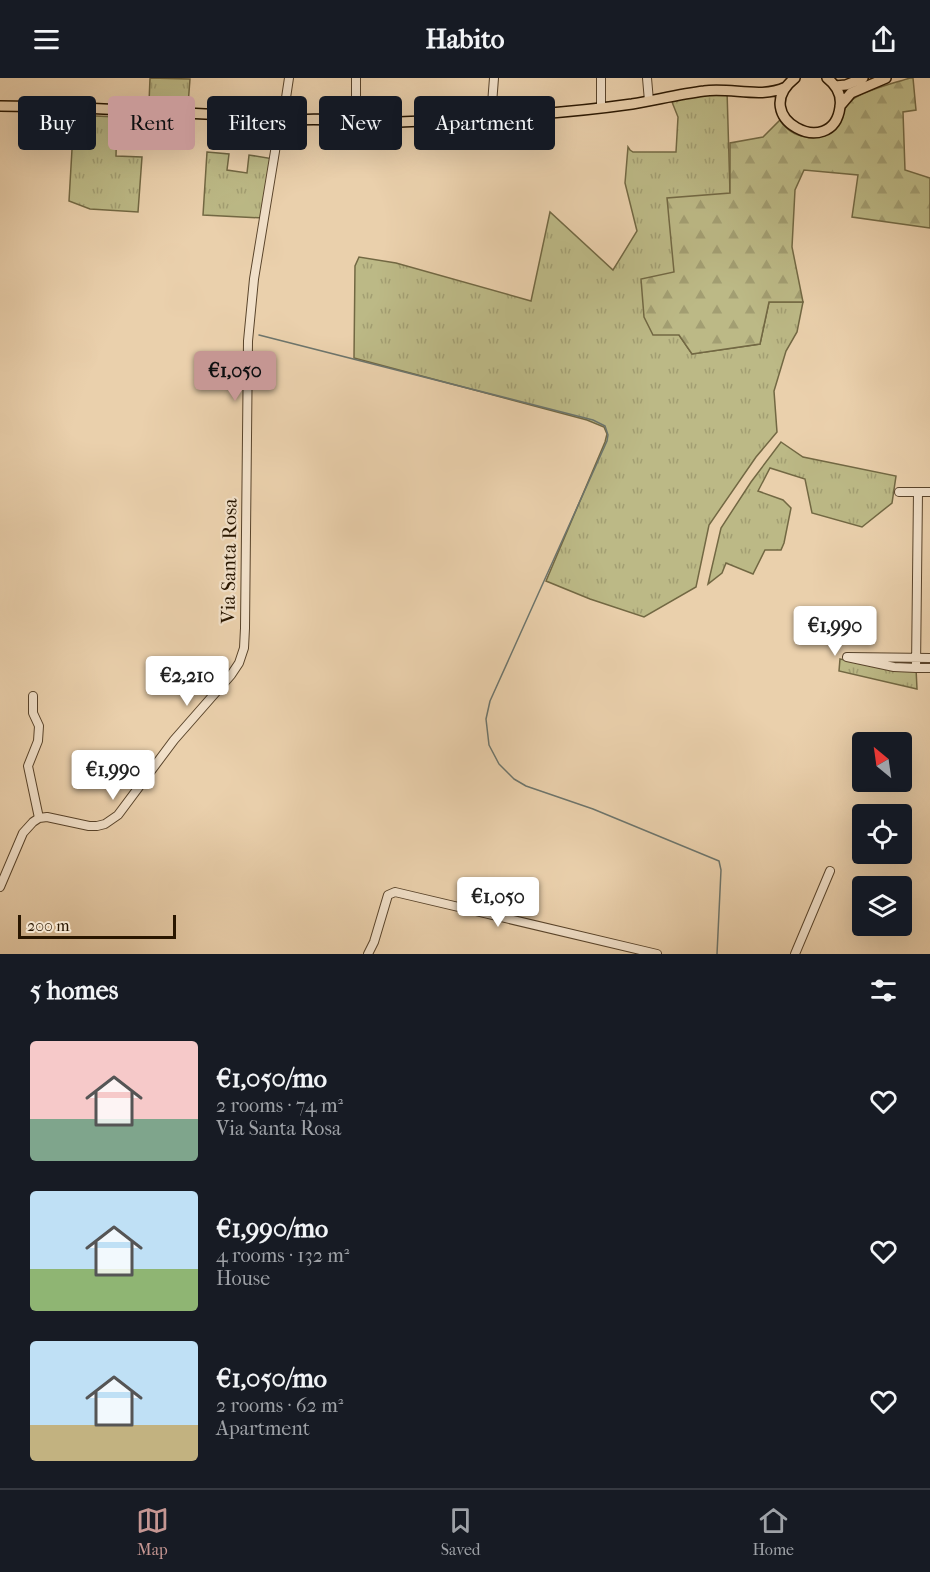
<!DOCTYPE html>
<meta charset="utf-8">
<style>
body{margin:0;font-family:"IM FELL French Canon",serif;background:#20242c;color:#f1f3f6;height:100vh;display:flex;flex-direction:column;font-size:22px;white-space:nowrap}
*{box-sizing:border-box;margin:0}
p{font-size:20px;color:#9ea1a6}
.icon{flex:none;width:33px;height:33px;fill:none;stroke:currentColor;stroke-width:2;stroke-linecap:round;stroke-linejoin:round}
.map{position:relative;height:876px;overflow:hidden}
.details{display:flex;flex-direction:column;background:#171b24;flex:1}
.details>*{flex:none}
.top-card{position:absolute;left:18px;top:18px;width:600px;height:54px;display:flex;gap:12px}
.needle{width:39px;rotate:331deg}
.tools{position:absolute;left:852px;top:654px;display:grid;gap:12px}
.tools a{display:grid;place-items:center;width:60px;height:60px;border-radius:6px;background:#171b24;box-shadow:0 6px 24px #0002;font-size:30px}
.scale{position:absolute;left:18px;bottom:15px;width:158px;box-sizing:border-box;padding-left:6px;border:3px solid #291600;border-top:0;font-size:16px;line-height:21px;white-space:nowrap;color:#291600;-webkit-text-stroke:4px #f1e0c9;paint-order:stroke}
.price{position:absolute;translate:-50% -51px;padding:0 14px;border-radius:6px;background:#fff;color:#222;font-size:20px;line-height:39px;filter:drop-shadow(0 2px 3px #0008)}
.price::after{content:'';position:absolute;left:50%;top:36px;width:18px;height:14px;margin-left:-9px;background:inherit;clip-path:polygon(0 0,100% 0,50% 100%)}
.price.active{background:#c59692;color:#111}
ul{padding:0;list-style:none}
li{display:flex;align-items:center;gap:18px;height:150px;padding:0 30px}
li span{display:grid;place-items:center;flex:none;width:168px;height:120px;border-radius:6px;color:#555}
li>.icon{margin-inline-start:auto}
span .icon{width:72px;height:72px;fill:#fffc;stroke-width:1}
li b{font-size:26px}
h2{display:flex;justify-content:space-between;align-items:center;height:72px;padding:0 30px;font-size:26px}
.tag{padding:0 21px;border-radius:6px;background:#171b24;box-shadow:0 6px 24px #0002;font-size:21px;line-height:54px}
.tag.active{background:#c59692;color:#111}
header{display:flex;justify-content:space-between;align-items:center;height:78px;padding:0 30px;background:#171b24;font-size:27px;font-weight:800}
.tabs{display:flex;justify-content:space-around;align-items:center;height:84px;border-top:2px solid #363941;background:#171b24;font-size:16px;color:#9ea1a6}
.tabs a{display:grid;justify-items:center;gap:3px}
.tabs .active{color:#c59692}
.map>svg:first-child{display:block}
.grass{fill:url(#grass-tufts);stroke:#726843;stroke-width:1.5}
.forest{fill:url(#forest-firs);stroke:#726843;stroke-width:1.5}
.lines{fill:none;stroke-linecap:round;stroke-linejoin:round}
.stream{stroke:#6d756c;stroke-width:1.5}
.minor-casing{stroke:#59442b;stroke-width:10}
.major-casing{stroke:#291600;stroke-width:12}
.minor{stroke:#f1e0c9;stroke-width:8}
.major{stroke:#ead0ac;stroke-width:9}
.labels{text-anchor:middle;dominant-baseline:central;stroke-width:4.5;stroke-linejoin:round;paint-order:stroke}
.street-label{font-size:20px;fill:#291600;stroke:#f1e0c9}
</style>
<header><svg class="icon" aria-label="menu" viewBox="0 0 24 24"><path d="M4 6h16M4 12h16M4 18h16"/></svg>Habito<svg class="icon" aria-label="share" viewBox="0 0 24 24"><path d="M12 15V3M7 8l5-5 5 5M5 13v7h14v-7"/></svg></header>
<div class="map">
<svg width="930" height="876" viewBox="0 0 930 876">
<defs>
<pattern id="grass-tufts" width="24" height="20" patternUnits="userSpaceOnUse" patternTransform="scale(1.5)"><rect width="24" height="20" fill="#bcb986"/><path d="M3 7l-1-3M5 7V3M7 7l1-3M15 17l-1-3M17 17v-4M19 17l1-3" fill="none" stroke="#a29e72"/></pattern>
<pattern id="forest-firs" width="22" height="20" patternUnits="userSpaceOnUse" patternTransform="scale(1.5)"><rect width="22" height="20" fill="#bcb986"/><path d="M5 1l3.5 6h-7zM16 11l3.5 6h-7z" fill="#a29e72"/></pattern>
</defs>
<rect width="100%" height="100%" fill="#ead0ac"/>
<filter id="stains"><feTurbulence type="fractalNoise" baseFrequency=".00333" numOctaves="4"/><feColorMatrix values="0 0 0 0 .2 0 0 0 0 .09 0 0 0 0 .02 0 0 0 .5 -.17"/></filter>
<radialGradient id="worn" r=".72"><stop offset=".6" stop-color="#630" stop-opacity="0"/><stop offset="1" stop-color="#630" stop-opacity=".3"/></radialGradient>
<!-- grass -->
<path class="grass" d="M150 0 190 1 188 27 149 25Z
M727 12 730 115 674 194 679 257 692 276 760 266 769 224H803L797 254 786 273 774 313 777 354 756 379 709 447 696 509 644 539 590 521 546 503 605 364 607 356 604 349 587 342 354 280 355 188 359 179 396 185 531 223 550 134 613 192 637 153 625 105 628 69 630 72 633 74H676L678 39 670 19Z
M74 37 117 39 116 78 142 79 138 134 90 131 69 123Z
M207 74 229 76 227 92 247 95 249 77 274 81 263 140 203 137Z
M781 364 803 379 896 398 892 425 862 449 812 435 805 401 770 390 758 413 783 422 791 430 784 465 781 472H765L753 496 726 485 722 495 708 506 721 450 751 404Z
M840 581 890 591 916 590 917 611 839 593Z"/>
<!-- forest -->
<path class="forest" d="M910 0H913L916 32 903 34 905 92 930 100V150L852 139 858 97 804 92 795 112 792 169 803 224H769L760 266 692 276 679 257H653L644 239 641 201 674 194 667 120 730 115V65L763 59 780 42C792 61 820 66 836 49 844 40 842 28 853 21 869 11 891 6 910 0Z"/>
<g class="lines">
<!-- stream -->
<path class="stream" d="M259 257 593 342 605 348 608 357 607 363 490 623 486 641 489 667 499 686 514 701 526 708 593 731 719 783 721 792 717 876"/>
<defs>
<path id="minor" d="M601 0V28
M647 0 649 23
M284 33 289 0
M491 39 494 0
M356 44V0
M899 414H930
M918 414 916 590H930
M916 590 894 589 847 579 930 580
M33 618V635L39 648 38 663 28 688 39 740
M0 809 23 755 33 744 39 740 47 739 89 748H97L105 746 118 737 174 662 231 597 239 585 244 570 245 550 248 263 254 201 279 49
M368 876 374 864 388 817 395 814 657 876
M795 876 830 793"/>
<path id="major" d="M795 0C746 39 833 84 840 29 842 17 836 7 827 0
M835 8 846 7 863 0
M0 28 63 29 246 38 268 45
M840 28 851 15 886 0
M268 40a9 9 0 1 1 18 0a9 9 0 1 1-18 0Z
M286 43C323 38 362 46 400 44 477 40 555 37 632 26 656 22 680 16 704 13 731 9 761 21 786 9"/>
</defs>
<!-- minor casing -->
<use href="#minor" class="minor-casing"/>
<!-- major casing -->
<use href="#major" class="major-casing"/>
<!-- minor -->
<use href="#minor" class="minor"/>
<!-- major -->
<use href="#major" class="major"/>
</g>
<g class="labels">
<!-- street labels -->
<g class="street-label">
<text transform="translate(229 483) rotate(-89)">Via Santa Rosa</text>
</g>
</g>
<rect width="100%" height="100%" filter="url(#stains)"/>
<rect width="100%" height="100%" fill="url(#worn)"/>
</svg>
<div class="tools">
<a><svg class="needle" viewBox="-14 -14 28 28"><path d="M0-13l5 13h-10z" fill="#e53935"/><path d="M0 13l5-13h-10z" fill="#9ea1a6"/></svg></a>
<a><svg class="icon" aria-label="locate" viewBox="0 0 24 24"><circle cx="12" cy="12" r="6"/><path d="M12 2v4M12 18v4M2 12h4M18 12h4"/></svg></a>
<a><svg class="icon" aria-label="layers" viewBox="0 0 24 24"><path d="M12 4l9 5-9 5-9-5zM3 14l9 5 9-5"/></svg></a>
</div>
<div class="scale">200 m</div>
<b class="price active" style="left:235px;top:324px">€1,050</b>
<b class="price" style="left:835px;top:579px">€1,990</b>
<b class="price" style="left:187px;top:629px">€2,210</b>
<b class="price" style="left:113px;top:723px">€1,990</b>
<b class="price" style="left:498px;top:850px">€1,050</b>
<div class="top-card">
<a class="tag">Buy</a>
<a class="tag active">Rent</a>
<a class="tag">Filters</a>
<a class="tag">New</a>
<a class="tag">Apartment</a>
</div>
</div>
<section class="details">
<h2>5 homes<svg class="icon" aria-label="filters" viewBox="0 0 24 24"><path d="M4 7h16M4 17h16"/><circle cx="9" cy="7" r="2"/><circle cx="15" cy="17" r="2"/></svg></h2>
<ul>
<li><span style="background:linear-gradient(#f6c9c9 65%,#7fa58c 0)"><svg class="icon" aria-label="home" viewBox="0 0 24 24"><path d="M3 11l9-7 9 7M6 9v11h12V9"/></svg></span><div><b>€1,050/mo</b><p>2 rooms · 74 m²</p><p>Via Santa Rosa</p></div><svg class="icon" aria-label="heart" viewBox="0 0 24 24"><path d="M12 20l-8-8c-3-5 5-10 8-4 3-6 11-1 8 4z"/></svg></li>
<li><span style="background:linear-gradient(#bfe0f5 65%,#8fb573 0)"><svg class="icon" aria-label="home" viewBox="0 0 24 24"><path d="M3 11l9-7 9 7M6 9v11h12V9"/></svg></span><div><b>€1,990/mo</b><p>4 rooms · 132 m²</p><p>House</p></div><svg class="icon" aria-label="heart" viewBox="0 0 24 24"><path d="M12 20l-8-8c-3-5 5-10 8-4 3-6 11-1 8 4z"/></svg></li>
<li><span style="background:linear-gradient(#bfe0f5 70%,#c2b280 0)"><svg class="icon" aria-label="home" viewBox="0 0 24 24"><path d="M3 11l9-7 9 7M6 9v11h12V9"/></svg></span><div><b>€1,050/mo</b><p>2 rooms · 62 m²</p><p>Apartment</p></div><svg class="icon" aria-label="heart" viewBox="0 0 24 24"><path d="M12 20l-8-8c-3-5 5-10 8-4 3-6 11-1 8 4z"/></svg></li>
</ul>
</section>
<nav class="tabs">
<a class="active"><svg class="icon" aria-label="map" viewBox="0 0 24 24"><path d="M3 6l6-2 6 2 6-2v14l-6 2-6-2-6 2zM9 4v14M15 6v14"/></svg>Map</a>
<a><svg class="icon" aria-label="saved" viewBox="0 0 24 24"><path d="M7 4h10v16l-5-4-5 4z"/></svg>Saved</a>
<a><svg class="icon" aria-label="home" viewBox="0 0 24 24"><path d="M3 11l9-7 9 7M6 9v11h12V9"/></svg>Home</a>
</nav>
